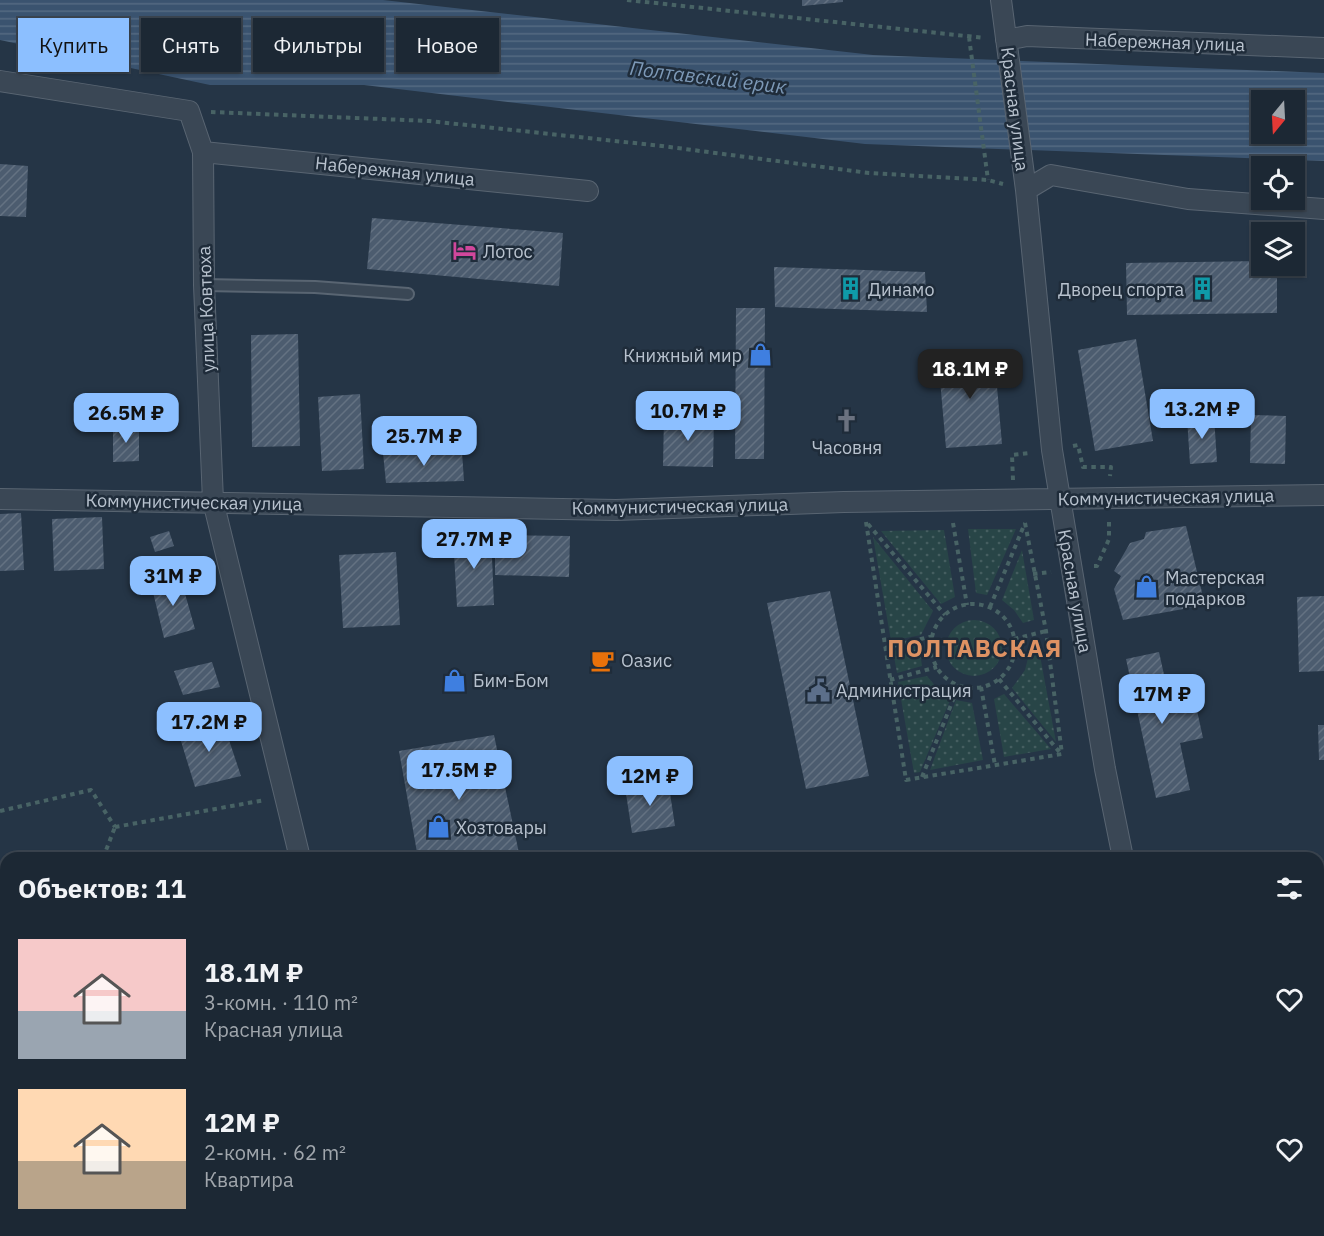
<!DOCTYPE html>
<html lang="ru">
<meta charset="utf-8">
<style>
body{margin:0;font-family:"IBM Plex Sans",sans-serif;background:#293440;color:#f1f3f6;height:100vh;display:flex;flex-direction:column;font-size:22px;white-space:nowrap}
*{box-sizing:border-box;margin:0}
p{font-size:20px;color:#a0a6ac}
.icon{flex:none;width:33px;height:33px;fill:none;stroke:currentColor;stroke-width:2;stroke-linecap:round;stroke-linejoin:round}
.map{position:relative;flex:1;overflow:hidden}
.side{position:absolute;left:0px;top:852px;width:1324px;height:384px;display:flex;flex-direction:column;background:#1c2834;border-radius:18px 18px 0 0;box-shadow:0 2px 4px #0004,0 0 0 2px #3a444f}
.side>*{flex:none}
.hud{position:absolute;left:18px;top:18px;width:600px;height:54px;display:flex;gap:12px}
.needle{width:39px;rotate:198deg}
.buttons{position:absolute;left:1251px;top:90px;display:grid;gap:12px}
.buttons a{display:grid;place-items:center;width:54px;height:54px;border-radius:0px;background:#1c2834;box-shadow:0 2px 4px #0004,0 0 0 2px #3a444f;font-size:30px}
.price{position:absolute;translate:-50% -51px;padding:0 14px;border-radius:12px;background:#8cbfff;color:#111;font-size:20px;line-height:39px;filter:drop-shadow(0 2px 3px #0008)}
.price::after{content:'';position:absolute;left:50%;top:36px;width:18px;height:14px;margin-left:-9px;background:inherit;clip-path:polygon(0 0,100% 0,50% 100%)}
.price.current{background:#222;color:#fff}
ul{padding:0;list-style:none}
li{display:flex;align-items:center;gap:18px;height:150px;padding:0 18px}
li span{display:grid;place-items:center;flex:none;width:168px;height:120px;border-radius:0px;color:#555}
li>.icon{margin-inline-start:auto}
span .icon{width:72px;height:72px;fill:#fffc;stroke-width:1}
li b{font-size:26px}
h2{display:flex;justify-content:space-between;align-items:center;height:72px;padding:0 18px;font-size:26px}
.tag{padding:0 21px;border-radius:0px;background:#1c2834;box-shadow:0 2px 4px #0004,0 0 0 2px #3a444f;font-size:21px;line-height:54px}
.tag.current{background:#8cbfff;color:#111}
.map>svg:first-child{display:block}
.grass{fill:url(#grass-dots)}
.water{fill:url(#water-rules);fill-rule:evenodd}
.building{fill:url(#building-hatch)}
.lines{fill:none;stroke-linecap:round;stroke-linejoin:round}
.service-casing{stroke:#596572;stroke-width:14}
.minor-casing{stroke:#596572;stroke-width:22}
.path{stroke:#486365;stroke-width:4;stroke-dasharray:4.5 4.5;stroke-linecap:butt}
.service{stroke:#3a4755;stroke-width:10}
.minor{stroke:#3a4755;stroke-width:20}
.labels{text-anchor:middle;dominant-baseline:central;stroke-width:5;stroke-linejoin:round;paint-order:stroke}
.street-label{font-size:18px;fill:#b8c2ce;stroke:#1f2c3a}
.poi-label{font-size:18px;fill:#b8c2ce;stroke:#1f2c3a;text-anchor:start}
.water-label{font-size:20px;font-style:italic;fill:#7d99b7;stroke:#1f2c3a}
.district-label{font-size:24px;font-weight:bold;letter-spacing:1.5px;fill:#de9263;stroke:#1f2c3a}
</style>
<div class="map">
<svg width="1324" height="1236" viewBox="0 0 1324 1236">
<defs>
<pattern id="grass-dots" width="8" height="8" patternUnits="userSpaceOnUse" patternTransform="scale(1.5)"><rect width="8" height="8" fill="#284547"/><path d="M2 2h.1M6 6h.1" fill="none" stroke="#455e60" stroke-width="1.8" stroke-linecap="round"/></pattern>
<pattern id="water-rules" width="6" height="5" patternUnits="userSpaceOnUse" patternTransform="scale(1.5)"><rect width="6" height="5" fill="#3a536f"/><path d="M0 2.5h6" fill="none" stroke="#546a82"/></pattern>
<pattern id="building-hatch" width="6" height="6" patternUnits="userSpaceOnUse" patternTransform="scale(1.5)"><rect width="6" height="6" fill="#4c5c6f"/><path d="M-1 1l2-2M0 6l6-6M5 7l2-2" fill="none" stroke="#647282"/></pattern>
</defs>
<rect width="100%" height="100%" fill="#253546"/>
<!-- grass -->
<path class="grass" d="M968 529H1016L987 595 976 593Z
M944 530 955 597 941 604 881 531Z
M873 537 933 611 921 635 891 641Z
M1022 550 1034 620 1023 623 1014 610 1002 600Z
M946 648a28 28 0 1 1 56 0a28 28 0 1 1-56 0Z
M919 645 922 666 897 673 893 651Z
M1039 650 1056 742 1012 688 1025 670 1029 654Z
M927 676 937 688 951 698 920 772 914 773 898 682Z
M1004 694 1051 749 1004 757 994 699Z
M956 700 972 703 983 760 930 770Z"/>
<!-- water -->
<path class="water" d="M0 0H383L873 55 1324 73V161L865 144 364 85H210L0 40ZM1262 100H1294V134H1262Z"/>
<!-- building -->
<path class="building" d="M802 0H843V2L802 6Z
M0 164 28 166 26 217 0 216Z
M372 218 563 233 559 286 367 269Z
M1262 261V266H1277V313L1127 315 1126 263Z
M774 267 925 272 927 312 775 307Z
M736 308H765L764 459H735Z
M298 334 300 446 252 447 251 335Z
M1136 339 1153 441 1095 451 1078 350Z
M994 352 1002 444 946 448 938 357Z
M360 394 364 469 322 471 318 397Z
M1251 415 1286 416 1285 464 1250 463Z
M664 416 714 417 713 467 663 466Z
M1214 416 1217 462 1190 464 1187 418Z
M113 427H139V461L113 462Z
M462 452 464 481 386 483 383 453Z
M21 513 24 570 0 571V514Z
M102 517 104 569 54 571 52 519Z
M1186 526 1205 605 1123 620 1114 589 1121 576 1114 571 1130 543 1144 539 1146 532Z
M169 531 174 546 155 552 150 537Z
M491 533 494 605 457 607 453 535Z
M495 535 570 536 569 577 495 575Z
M396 552 400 625 343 628 339 555Z
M180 576 195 629 164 638 151 584Z
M830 591 869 776 806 789 767 603Z
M1324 596V671L1299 672 1297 597Z
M1159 652 1172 711 1196 706 1203 738 1180 743 1190 790 1156 798 1126 659Z
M212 662 220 687 183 695 174 671Z
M222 719 241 776 195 787 177 728Z
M1318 725H1324V760H1319Z
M494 735 520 858H418L399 751Z
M668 780 675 826 632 833 625 787Z
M1324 861V1032H1323L1318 1008V862Z
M92 1230H134L136 1236H93Z
M193 1230H349L351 1236H189L188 1231Z"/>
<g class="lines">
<defs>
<path id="service" d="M204 285 315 287 408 294
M163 1230 165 1236"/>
<path id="minor" d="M1001 0 1026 190 1052 450 1105 769 1123 858
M1006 40 1027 36 1324 48
M0 81 189 111 203 152 204 285 213 501 300 858
M203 152 588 191
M1026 190 1051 175 1188 199 1324 209
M0 499 616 510 844 502 1324 495
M380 1230 382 1236
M1196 1230 1197 1236"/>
</defs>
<!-- service casing -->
<use href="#service" class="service-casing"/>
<!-- minor casing -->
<use href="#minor" class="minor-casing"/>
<!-- path -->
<path class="path" d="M627 0 985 38
M969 37 988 180
M211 112 429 121 662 146 869 173 988 180 1003 184
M1073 446 1078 445 1083 467H1111L1110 476
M1013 480 1012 455 1030 453
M866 522 906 780 1062 754
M953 523 967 605
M1025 523 1046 631 1062 754
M868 524 945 615
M1094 566H1097L1109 539V519
M1033 574 1051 572
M931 646a42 42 0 1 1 84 0a42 42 0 1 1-84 0Z
M990 607 1025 523
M1014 639 1046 631
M885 648 933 636
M999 679 1061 754
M890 680 937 667
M981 687 995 765
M922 777 959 685
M0 811 91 790 115 827
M115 827 265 800
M103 858 115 827
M0 898 6 899"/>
<!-- service -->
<use href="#service" class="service"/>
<!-- minor -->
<use href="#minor" class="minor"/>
</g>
<!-- icons -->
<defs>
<symbol id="hotel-bare" viewBox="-9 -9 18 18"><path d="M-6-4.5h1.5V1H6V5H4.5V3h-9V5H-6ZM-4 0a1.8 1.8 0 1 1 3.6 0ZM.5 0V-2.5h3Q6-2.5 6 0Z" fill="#d1479c" stroke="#1f2c3a" stroke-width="2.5" paint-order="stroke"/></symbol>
<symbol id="building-bare" viewBox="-9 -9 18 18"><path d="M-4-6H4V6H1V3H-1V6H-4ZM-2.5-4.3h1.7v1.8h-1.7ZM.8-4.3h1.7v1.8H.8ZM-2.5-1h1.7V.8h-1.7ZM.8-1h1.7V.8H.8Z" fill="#0f9aa8" stroke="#1f2c3a" stroke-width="2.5" paint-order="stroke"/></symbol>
<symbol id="shop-bare" viewBox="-9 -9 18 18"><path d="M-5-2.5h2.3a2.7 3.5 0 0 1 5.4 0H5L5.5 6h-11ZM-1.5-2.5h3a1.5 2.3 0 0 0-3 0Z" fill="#3f7fe0" stroke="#1f2c3a" stroke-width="2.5" paint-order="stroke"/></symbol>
<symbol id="church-bare" viewBox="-9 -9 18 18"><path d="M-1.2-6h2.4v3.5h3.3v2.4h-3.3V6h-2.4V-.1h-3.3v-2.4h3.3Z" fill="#6b7280" stroke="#1f2c3a" stroke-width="2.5" paint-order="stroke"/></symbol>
<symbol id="cafe-bare" viewBox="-9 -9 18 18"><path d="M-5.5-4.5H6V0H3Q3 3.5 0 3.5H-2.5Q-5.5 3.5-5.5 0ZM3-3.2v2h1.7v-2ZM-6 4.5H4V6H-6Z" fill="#e8710a" stroke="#1f2c3a" stroke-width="2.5" paint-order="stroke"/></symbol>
<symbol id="civic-bare" viewBox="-9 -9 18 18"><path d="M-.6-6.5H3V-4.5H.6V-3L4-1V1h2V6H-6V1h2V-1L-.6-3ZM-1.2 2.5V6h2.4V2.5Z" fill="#5c6f8a" stroke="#1f2c3a" stroke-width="2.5" paint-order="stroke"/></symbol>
</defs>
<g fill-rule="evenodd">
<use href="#hotel-bare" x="448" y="234" width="33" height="33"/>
<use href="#building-bare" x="834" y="272" width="33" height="33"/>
<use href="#building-bare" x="1186" y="272" width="33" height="33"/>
<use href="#shop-bare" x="744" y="338" width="33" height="33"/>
<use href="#church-bare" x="830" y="404" width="33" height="33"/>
<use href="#shop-bare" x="1130" y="570" width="33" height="33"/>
<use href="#cafe-bare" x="586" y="644" width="33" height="33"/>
<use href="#shop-bare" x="438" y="664" width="33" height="33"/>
<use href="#civic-bare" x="802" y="674" width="33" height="33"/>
<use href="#shop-bare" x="422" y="810" width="33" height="33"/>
</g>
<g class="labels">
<!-- street labels -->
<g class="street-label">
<text transform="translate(1165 42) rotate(2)">Набережная улица</text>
<text transform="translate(1015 109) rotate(83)">Красная улица</text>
<text transform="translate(395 171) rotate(6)">Набережная улица</text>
<text transform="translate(206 309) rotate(-92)">улица Ковтюха</text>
<text transform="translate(1166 497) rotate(-1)">Коммунистическая улица</text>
<text transform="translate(194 502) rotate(1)">Коммунистическая улица</text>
<text transform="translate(680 506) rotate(-1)">Коммунистическая улица</text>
<text transform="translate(1075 591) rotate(80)">Красная улица</text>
</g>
<!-- poi labels -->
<g class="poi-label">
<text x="483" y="251">Лотос</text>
<text x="868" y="289">Динамо</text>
<text x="1184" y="289" text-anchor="end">Дворец спорта</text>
<text x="742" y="355" text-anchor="end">Книжный мир</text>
<text x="847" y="447" text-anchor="middle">Часовня</text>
<text x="1165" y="577">Мастерская<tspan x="1165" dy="21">подарков</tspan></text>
<text x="621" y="660">Оазис</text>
<text x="473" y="680">Бим-Бом</text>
<text x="836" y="690">Администрация</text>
<text x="456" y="827">Хозтовары</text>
</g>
<!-- water labels -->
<g class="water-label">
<text transform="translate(708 77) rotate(7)">Полтавский ерик</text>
</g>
<!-- district labels -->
<g class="district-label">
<text x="975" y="648">ПОЛТАВСКАЯ</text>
</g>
</g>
</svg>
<div class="buttons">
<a><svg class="needle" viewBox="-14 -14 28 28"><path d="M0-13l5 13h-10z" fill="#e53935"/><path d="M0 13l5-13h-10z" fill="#a0a6ac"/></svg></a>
<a><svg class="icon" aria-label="locate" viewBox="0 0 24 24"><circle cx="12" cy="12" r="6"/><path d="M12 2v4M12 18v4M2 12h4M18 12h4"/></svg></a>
<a><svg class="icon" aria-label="layers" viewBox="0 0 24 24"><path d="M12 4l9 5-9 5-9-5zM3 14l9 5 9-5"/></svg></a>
</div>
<b class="price current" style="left:970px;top:400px">18.1M ₽</b>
<b class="price" style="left:1202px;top:440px">13.2M ₽</b>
<b class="price" style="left:688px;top:442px">10.7M ₽</b>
<b class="price" style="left:126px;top:444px">26.5M ₽</b>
<b class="price" style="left:424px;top:467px">25.7M ₽</b>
<b class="price" style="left:474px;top:570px">27.7M ₽</b>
<b class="price" style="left:173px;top:607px">31M ₽</b>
<b class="price" style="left:1162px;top:725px">17M ₽</b>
<b class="price" style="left:209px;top:753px">17.2M ₽</b>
<b class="price" style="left:459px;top:801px">17.5M ₽</b>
<b class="price" style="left:650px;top:807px">12M ₽</b>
<div class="hud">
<a class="tag current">Купить</a>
<a class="tag">Снять</a>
<a class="tag">Фильтры</a>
<a class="tag">Новое</a>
</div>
<section class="side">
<h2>Объектов: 11<svg class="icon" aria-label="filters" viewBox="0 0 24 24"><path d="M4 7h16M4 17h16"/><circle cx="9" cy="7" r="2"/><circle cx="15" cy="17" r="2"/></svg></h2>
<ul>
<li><span style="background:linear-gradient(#f6c9c9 60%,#9aa5b1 0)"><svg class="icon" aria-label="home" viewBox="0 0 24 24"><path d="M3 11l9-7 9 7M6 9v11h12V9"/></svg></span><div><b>18.1M ₽</b><p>3-комн. · 110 m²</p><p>Красная улица</p></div><svg class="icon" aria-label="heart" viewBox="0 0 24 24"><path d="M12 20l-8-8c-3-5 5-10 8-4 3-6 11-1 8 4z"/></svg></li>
<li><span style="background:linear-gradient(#ffd9b3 60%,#b9a48a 0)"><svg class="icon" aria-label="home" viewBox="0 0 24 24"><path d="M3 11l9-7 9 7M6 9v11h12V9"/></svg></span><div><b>12M ₽</b><p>2-комн. · 62 m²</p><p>Квартира</p></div><svg class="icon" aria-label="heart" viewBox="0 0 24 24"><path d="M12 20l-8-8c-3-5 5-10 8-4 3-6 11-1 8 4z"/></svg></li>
</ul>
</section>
</div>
